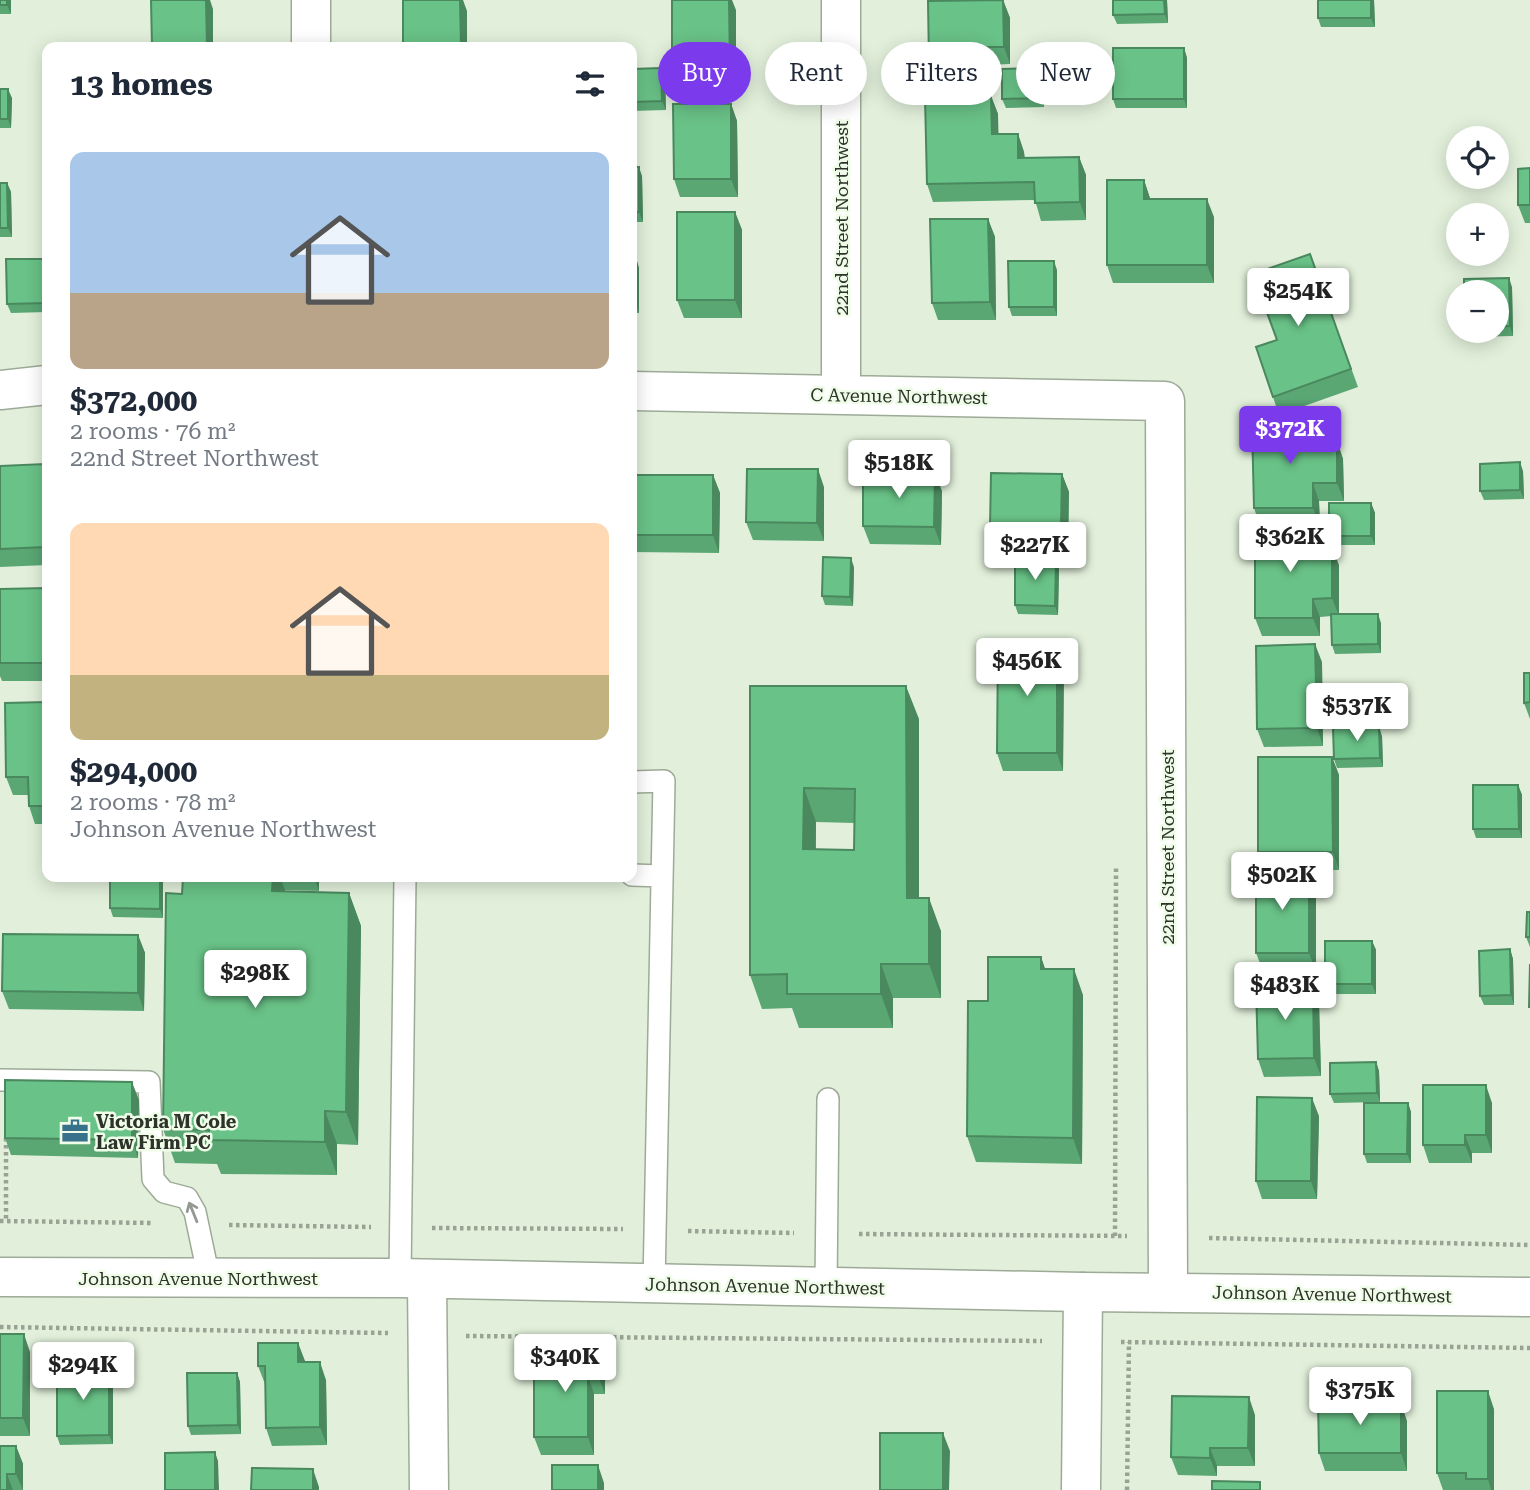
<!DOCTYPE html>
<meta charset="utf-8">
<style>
body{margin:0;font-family:"Roboto Serif",serif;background:#f2f2f3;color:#1f2937;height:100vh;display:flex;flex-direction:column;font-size:26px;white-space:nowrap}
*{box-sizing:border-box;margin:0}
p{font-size:23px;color:#747a83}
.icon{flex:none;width:38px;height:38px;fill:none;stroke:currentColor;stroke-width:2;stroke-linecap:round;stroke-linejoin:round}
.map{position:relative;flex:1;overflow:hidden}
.panel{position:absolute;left:42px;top:42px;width:595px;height:840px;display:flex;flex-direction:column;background:#fff;border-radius:14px;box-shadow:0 4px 18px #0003}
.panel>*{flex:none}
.hud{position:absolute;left:658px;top:42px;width:665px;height:63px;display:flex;gap:14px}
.tools{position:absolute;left:1446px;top:126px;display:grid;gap:14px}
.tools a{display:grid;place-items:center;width:63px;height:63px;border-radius:50%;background:#fff;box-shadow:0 4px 18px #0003;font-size:35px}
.price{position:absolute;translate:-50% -60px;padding:0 16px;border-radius:7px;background:#fff;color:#222;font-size:23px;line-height:46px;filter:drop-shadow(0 2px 4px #0008)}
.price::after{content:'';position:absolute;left:50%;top:42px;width:21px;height:16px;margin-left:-10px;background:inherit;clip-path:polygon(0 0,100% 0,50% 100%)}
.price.active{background:#7c3aed;color:#fff}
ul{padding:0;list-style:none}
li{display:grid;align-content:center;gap:14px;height:371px;padding:0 28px}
li span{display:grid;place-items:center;height:217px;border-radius:14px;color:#555}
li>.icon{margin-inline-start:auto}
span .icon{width:126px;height:126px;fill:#fffc;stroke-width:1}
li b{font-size:30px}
h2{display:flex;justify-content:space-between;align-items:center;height:84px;padding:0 28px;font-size:30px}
.pill{padding:0 24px;border-radius:32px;background:#fff;box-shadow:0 4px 18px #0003;font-size:24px;line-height:63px}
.pill.active{background:#7c3aed;color:#fff}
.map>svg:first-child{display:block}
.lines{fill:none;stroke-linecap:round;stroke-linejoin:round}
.service-casing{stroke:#9daa97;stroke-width:24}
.minor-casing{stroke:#9daa97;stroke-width:41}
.tertiary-casing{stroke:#9daa97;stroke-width:41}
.path{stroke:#99a394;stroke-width:4.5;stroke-dasharray:3.5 3.5;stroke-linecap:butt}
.service{stroke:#fff;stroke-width:21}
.minor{stroke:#fff;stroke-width:38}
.tertiary{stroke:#fff;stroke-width:38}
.wall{fill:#5aa774;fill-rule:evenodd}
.shaded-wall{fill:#4a885e}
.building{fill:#69c287;stroke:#4a885e;stroke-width:2;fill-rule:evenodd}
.oneway{stroke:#969894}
.labels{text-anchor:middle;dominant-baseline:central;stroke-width:5;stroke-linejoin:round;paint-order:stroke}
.street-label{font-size:18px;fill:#2d322a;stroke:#effde8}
.poi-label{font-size:18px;font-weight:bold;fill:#2d322a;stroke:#effde8;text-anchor:start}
</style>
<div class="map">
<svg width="1530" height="1490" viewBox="0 0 1530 1490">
<rect width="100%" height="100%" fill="#e2f0db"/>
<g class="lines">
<defs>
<path id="service" d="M632 782 664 781 654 1284
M632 875 662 876
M0 1080 149 1082 153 1179 164 1192 187 1198 195 1212 209 1278
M400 1278 405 877
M826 1287 828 1099"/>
<path id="minor" d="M311 0V47
M0 390 47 385
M632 391 1165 401 1168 1292
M841 395V0
M427 1280 429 1490
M1081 1490 1083 1292"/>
<path id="tertiary" d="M0 1277 400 1278 1083 1292 1530 1297"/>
</defs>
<!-- service casing -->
<use href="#service" class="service-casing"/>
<!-- minor casing -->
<use href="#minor" class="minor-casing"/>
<!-- tertiary casing -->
<use href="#tertiary" class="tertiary-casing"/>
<!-- path -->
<path class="path" d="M6 1138V1221
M0 1221 154 1223
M229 1225 371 1227
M432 1228 623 1229
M688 1231 794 1233
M859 1234 1127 1236
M1115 1236 1116 867
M1209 1238 1530 1245
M0 1327 388 1333
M466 1336 1042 1341
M1121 1342 1530 1348
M1127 1490 1129 1342"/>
<!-- service -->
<use href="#service" class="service"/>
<!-- minor -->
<use href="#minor" class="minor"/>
<!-- tertiary -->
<use href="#tertiary" class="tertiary"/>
</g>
<!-- wall -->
<path class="wall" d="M0 0H11V14H0Z
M1003 0 1010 18V64L987 65V82H935L929 64Z
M1167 0 1168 23 1117 24 1113 15Z
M1318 0H1374L1375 27H1321L1318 18Z
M736 10V85H679L672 67Z
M1184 48 1187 58V108H1116L1113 99Z
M1041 68 1044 78V107L1006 108 1002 99Z
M632 69 665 78 666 110 632 111Z
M0 89 12 98 11 128H0Z
M991 96 998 114V134H1018L1024 152 1025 158 1079 157 1086 175V220L1041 221 1035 200 933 202 927 184Z
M731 104 737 121 738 197H680L674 179Z
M632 167 642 176 643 222H632Z
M1530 168V223H1525L1518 205Z
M1144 180 1150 199 1214 217V283H1113L1107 265Z
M0 183H7L11 192 12 237H0Z
M735 212 742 230V318H684L677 300Z
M988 219 995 237 996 320H938L932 303Z
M1310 254 1358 387 1279 415 1273 397 1277 340Z
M636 258 639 268V313H632V259Z
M47 259V312L11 313 7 304Z
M1057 270V316H1012L1009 307Z
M1512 287 1513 336 1468 337 1466 331H1496V292Z
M1319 441H1337L1343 459 1344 501H1319L1320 526H1260L1254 508Z
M45 464 47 470V565L0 567V466Z
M1523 471 1524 499 1484 500 1480 491Z
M1062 474 1069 492 1068 545H997L990 527Z
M632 475H713L720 493 719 553 632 552Z
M824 487V541L753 540 746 522Z
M942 491 941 545 870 544 863 526Z
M1371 503 1375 513V545H1332L1329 536Z
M1311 530 1318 547 1339 565V614L1381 623V653L1335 654 1332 645V616L1320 617V636H1262L1255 618Z
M854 567 853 606 825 605 822 596Z
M1059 569 1058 615 1018 614 1015 605Z
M47 588V681H2L0 676V589Z
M1057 643 1064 661 1063 771H1003L997 753Z
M1322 662 1323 746 1264 747 1257 729Z
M1530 673V719L1524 703Z
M750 686 919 719V898L941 931V998H893V1028H799L792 1008 762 1009 750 975ZM816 822 854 823V850L816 849Z
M47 702V824H35L29 806V795H13L6 777Z
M1382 736 1383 767 1337 768 1334 759Z
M1332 757 1339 775V870H1265L1258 852Z
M1518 785 1522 795V838H1476L1473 829Z
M1309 872 1316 890V971H1263L1256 953Z
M163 877V918L113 917 110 908Z
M183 877H319V891L285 890V892L349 893 361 926 358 1145 337 1144V1175L221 1174 217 1164 175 1163 163 1129 182 894Z
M1530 912V947L1526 937Z
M138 935 145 953 144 1011 9 1009 2 991Z
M1372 941 1376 950V994H1329L1325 984Z
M1510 949 1513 959 1514 1005H1484L1480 996Z
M1041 957 1045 969 1083 995 1082 1164 976 1162 967 1136 988 1001Z
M1313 985 1319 1002 1321 1076 1264 1077 1258 1059Z
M1376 1062 1379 1071 1380 1102 1334 1103 1330 1094Z
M139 1100 138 1158 11 1155 5 1138Z
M1408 1103 1411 1112V1163H1367L1364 1154Z
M1492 1103V1153H1472V1163H1429L1423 1145Z
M1319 1116 1317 1199H1262L1256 1181Z
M0 1334 30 1352V1436H0Z
M298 1343 305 1362 326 1380 327 1445 272 1446 266 1428 265 1384 258 1366Z
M598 1348 605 1366V1394H594V1455H541L534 1437 552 1375Z
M109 1369 113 1378V1444L60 1445 57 1436Z
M237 1373 240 1382 241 1434 191 1435 188 1426Z
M1494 1409V1490H1443L1437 1473Z
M1255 1415V1466H1217V1476L1178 1475 1171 1457Z
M1407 1421V1471H1325L1319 1453Z
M16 1446 23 1464V1490H0Z"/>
<!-- shaded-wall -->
<path class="shaded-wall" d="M7 0H11V14L7 5Z
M206 0H210L213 9V47H207Z
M460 0H463L467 11V47H461Z
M729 0H732L736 10V85L730 67Z
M1003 0 1010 18V64L1004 47Z
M1164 0H1167L1168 23 1165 14Z
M1371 0H1374L1375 27 1371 18Z
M980 47 987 65V82L981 64Z
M1184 48 1187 58V108L1184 99Z
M661 68 665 78 666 110 662 101Z
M1041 68 1044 78V107L1041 98Z
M8 89 12 98 11 128 8 119Z
M991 96 998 114 999 152 992 134Z
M731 104 737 121 738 197 731 179Z
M1018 134 1024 152 1025 176 1018 158Z
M1079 157 1086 175V220L1080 202Z
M639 167 642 176 643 222 639 212Z
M1144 180 1150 198V217L1144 199Z
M7 183 11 192 12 237 8 228Z
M1207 199 1214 217V283L1207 265Z
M735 212 742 230V318L735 300Z
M988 219 995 237 996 320 990 302Z
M636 258 639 268V313L636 304Z
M1054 261 1057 270V316L1054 307Z
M1509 278 1512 287 1513 336 1510 326Z
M1313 425 1319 443 1313 441Z
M1337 441 1343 459 1344 501 1337 483Z
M1520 462 1523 471 1524 499 1520 490Z
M45 464 47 470V550L46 547Z
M818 469 824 487V541L817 523Z
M935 473 942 491 941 545 934 527Z
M1062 474 1069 492 1068 545 1061 528Z
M713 475 720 493 719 553 713 535Z
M1313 483 1319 501 1320 526 1313 508Z
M1371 503 1375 513V545L1371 536Z
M1311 530 1318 548 1311 547Z
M1332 547 1339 565V616L1332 598Z
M851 558 854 567 853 606 850 597Z
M1056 560 1059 569 1058 615 1055 606Z
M1313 599 1320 617V636L1313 618Z
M1378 614 1381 623V653L1378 644Z
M1057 643 1064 661 1063 771 1057 753Z
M1315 644 1322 662 1323 746 1317 728Z
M906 686 919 719V931L907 898Z
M1379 727 1382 736 1383 767 1380 758Z
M1332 757 1339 775V870L1333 852Z
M1518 785 1522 795V838L1519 829Z
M804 788 816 822 815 882 803 849Z
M1309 872 1316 890V971L1309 953Z
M160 877H163V918L160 909Z
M273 877H280L285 890V925L272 891Z
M314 877H319V891Z
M349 893 361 926 358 1145 346 1112Z
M929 898 941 931V998L929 964Z
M138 935 145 953 144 1011 138 993Z
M1372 941 1376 950V994L1372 984Z
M1510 949 1513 959 1514 1005 1511 995Z
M1041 957 1050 983 1041 969Z
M881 964 893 998V1028L881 994Z
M1074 969 1083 995 1082 1164 1073 1138Z
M1313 985 1319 1002 1321 1076 1314 1058Z
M1376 1062 1379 1071 1380 1102 1377 1093Z
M132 1082 139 1100 138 1158 132 1140Z
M1486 1085 1492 1103V1153L1486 1135Z
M1312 1098 1319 1116 1317 1199 1311 1181Z
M1408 1103 1411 1112V1163L1407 1154Z
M325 1111 337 1144V1175L325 1142Z
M1465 1135 1472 1153V1163L1465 1145Z
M24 1334 30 1352V1436L23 1418Z
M298 1343 305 1361V1380L298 1362Z
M598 1348 605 1366V1394L598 1376Z
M320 1362 326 1380 327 1445 320 1427Z
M109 1369 113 1378V1444L109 1435Z
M237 1373 240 1382 241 1434 238 1425Z
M588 1376 594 1394V1455L588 1437Z
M1488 1391 1494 1409V1490H1491L1488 1479Z
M1249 1397 1255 1415V1466L1248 1448Z
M1401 1403 1407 1421V1471L1401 1453Z
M943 1433 950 1451 949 1490H943Z
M16 1446 23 1464V1490L16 1474Z
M1210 1448 1217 1466V1476L1210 1458Z
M215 1452 218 1461 219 1490H215Z
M598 1465 604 1483V1490H598Z
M313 1469 319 1487V1490H313Z
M7 1474 13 1490H7Z"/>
<!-- building -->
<path class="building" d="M0 0H7V5H0Z
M151 0H206L207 47H152Z
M403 0H460L461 47H403Z
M672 0H729L730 67H672Z
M1003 0 1004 47H980L981 64H929L928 1Z
M1113 0H1164L1165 14 1113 15Z
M1318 0H1371V18H1318Z
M1113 48H1184V99H1113Z
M661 68 662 101 632 102V69Z
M1041 68V98L1002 99V69Z
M0 89H8V119H0Z
M991 96 992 134H1018V158L1079 157 1080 202 1035 203 1034 182 927 184 925 97Z
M673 104H731V179H674Z
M632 167H639V212H632Z
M1530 168V205H1518V169Z
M1107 180H1144V199H1207V265H1107Z
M0 183H7L8 228H0Z
M677 212H735V300H677Z
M930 219H988L990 302 932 303Z
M1310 254 1351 369 1273 397 1256 347 1277 340 1253 274Z
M636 258V304H632V259Z
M6 259H47V303L7 304Z
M1008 261H1054V307H1009Z
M1509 278 1510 326 1496 327V292H1464V279Z
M1252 425H1313V441H1337V483H1313V508H1254Z
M1520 462V490L1480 491V464Z
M45 464 46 547 0 549V466Z
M747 469H818L817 523 746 522Z
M863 473H935L934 527 863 526Z
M991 473 1062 474 1061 528 990 527Z
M632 475H713V535H632Z
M1329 503H1371V536H1329Z
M1311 530V547H1332V598L1313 599V618H1255V531Z
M823 557 851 558 850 597 822 596Z
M1015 559 1056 560 1055 606 1015 605Z
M47 588V663H0V589Z
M1331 614H1378V644L1332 645Z
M998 642 1057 643V753H997Z
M1315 644 1317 728 1257 729 1256 646Z
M1524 673H1530V702L1524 703Z
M750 686H906L907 898H929V964H881V994H787V974L750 975ZM804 788 855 789 854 850 803 849Z
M47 702V806H29L28 777H6L5 703Z
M1379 727 1380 758 1334 759 1333 728Z
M1258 757H1332L1333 852H1258Z
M1473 785H1518L1519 829H1473Z
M1256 872H1309V953H1256Z
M110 877H160V909L110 908Z
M183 877H273L272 891 349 893 346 1112 325 1111V1142L209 1140V1130L163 1129 166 893 182 894Z
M1527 912H1530V937H1526Z
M3 934 138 935V993L2 991Z
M1325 941H1372V984H1325Z
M1510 949 1511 995 1480 996 1479 951Z
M988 957H1041V969H1074L1073 1138 967 1136 968 1001H988Z
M1530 964V1007H1529Z
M1313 985 1314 1058 1258 1059 1256 986Z
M1376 1062 1377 1093 1330 1094V1063Z
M5 1080 132 1082V1140L5 1138Z
M1423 1085H1486V1135H1465V1145H1423Z
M1257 1097 1312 1098 1311 1181H1256Z
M1364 1103H1408L1407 1154H1364Z
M0 1334H24L23 1418H0Z
M258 1343H298V1362H320V1427L266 1428 265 1366H258Z
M552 1348H598V1376H588V1437H534V1375H552Z
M57 1369H109V1435L57 1436Z
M187 1373H237L238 1425 188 1426Z
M1437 1391H1488V1479H1466V1473H1437Z
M1172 1396 1249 1397 1248 1448H1210V1458L1171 1457Z
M1354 1396H1373V1403H1401V1453H1319L1318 1402H1354Z
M880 1433H943V1490H880Z
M0 1446H16V1474H7V1490H0Z
M215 1452V1490H165V1453Z
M552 1465H598V1490H552Z
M252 1468 313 1469V1490H251Z
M1212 1481 1260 1482V1490H1212Z"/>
<!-- one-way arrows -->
<defs><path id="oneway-shaft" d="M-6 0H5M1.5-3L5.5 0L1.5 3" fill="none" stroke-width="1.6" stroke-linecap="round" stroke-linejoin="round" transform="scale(1.75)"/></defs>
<use class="oneway" href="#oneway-shaft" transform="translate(193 1212) rotate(-112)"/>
<!-- icons -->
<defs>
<symbol id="office-bare" viewBox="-9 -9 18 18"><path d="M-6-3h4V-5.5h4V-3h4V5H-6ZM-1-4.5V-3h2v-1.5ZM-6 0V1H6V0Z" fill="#37718a" stroke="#effde8" stroke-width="2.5" paint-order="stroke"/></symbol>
</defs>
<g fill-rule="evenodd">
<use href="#office-bare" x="56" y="1112" width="38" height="38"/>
</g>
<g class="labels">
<!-- street labels -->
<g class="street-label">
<text transform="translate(841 218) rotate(-90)">22nd Street Northwest</text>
<text transform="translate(899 396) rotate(1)">C Avenue Northwest</text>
<text transform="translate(1167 847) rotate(-90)">22nd Street Northwest</text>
<text x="198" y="1278">Johnson Avenue Northwest</text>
<text transform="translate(765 1286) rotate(1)">Johnson Avenue Northwest</text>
<text transform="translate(1332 1294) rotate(1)">Johnson Avenue Northwest</text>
</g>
<!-- poi labels -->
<g class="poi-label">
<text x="96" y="1121">Victoria M Cole<tspan x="96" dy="21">Law Firm PC</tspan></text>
</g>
</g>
</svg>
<div class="tools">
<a><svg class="icon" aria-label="locate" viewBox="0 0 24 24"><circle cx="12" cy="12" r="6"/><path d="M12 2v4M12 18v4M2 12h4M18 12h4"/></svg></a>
<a>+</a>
<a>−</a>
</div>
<b class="price" style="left:1298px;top:328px">$254K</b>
<b class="price active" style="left:1290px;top:466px">$372K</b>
<b class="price" style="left:899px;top:500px">$518K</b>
<b class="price" style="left:1290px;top:574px">$362K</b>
<b class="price" style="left:1035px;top:582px">$227K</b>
<b class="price" style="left:1027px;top:698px">$456K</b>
<b class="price" style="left:1357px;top:743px">$537K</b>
<b class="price" style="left:1282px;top:912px">$502K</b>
<b class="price" style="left:255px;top:1010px">$298K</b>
<b class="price" style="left:1285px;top:1022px">$483K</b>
<b class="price" style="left:565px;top:1394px">$340K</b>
<b class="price" style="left:83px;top:1402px">$294K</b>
<b class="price" style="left:1360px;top:1427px">$375K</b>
<div class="hud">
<a class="pill active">Buy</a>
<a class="pill">Rent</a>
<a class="pill">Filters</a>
<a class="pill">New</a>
</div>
<section class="panel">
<h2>13 homes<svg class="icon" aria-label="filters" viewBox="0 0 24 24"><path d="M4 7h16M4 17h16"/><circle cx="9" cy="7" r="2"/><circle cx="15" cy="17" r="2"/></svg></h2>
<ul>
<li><span style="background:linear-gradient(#a9c7e8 65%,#b9a48a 0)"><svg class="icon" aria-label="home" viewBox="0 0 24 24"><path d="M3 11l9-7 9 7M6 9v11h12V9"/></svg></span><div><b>$372,000</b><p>2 rooms · 76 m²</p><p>22nd Street Northwest</p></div></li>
<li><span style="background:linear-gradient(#ffd9b3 70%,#c2b280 0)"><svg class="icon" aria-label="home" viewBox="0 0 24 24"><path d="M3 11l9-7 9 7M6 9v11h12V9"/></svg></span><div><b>$294,000</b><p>2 rooms · 78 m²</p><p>Johnson Avenue Northwest</p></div></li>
</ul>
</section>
</div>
